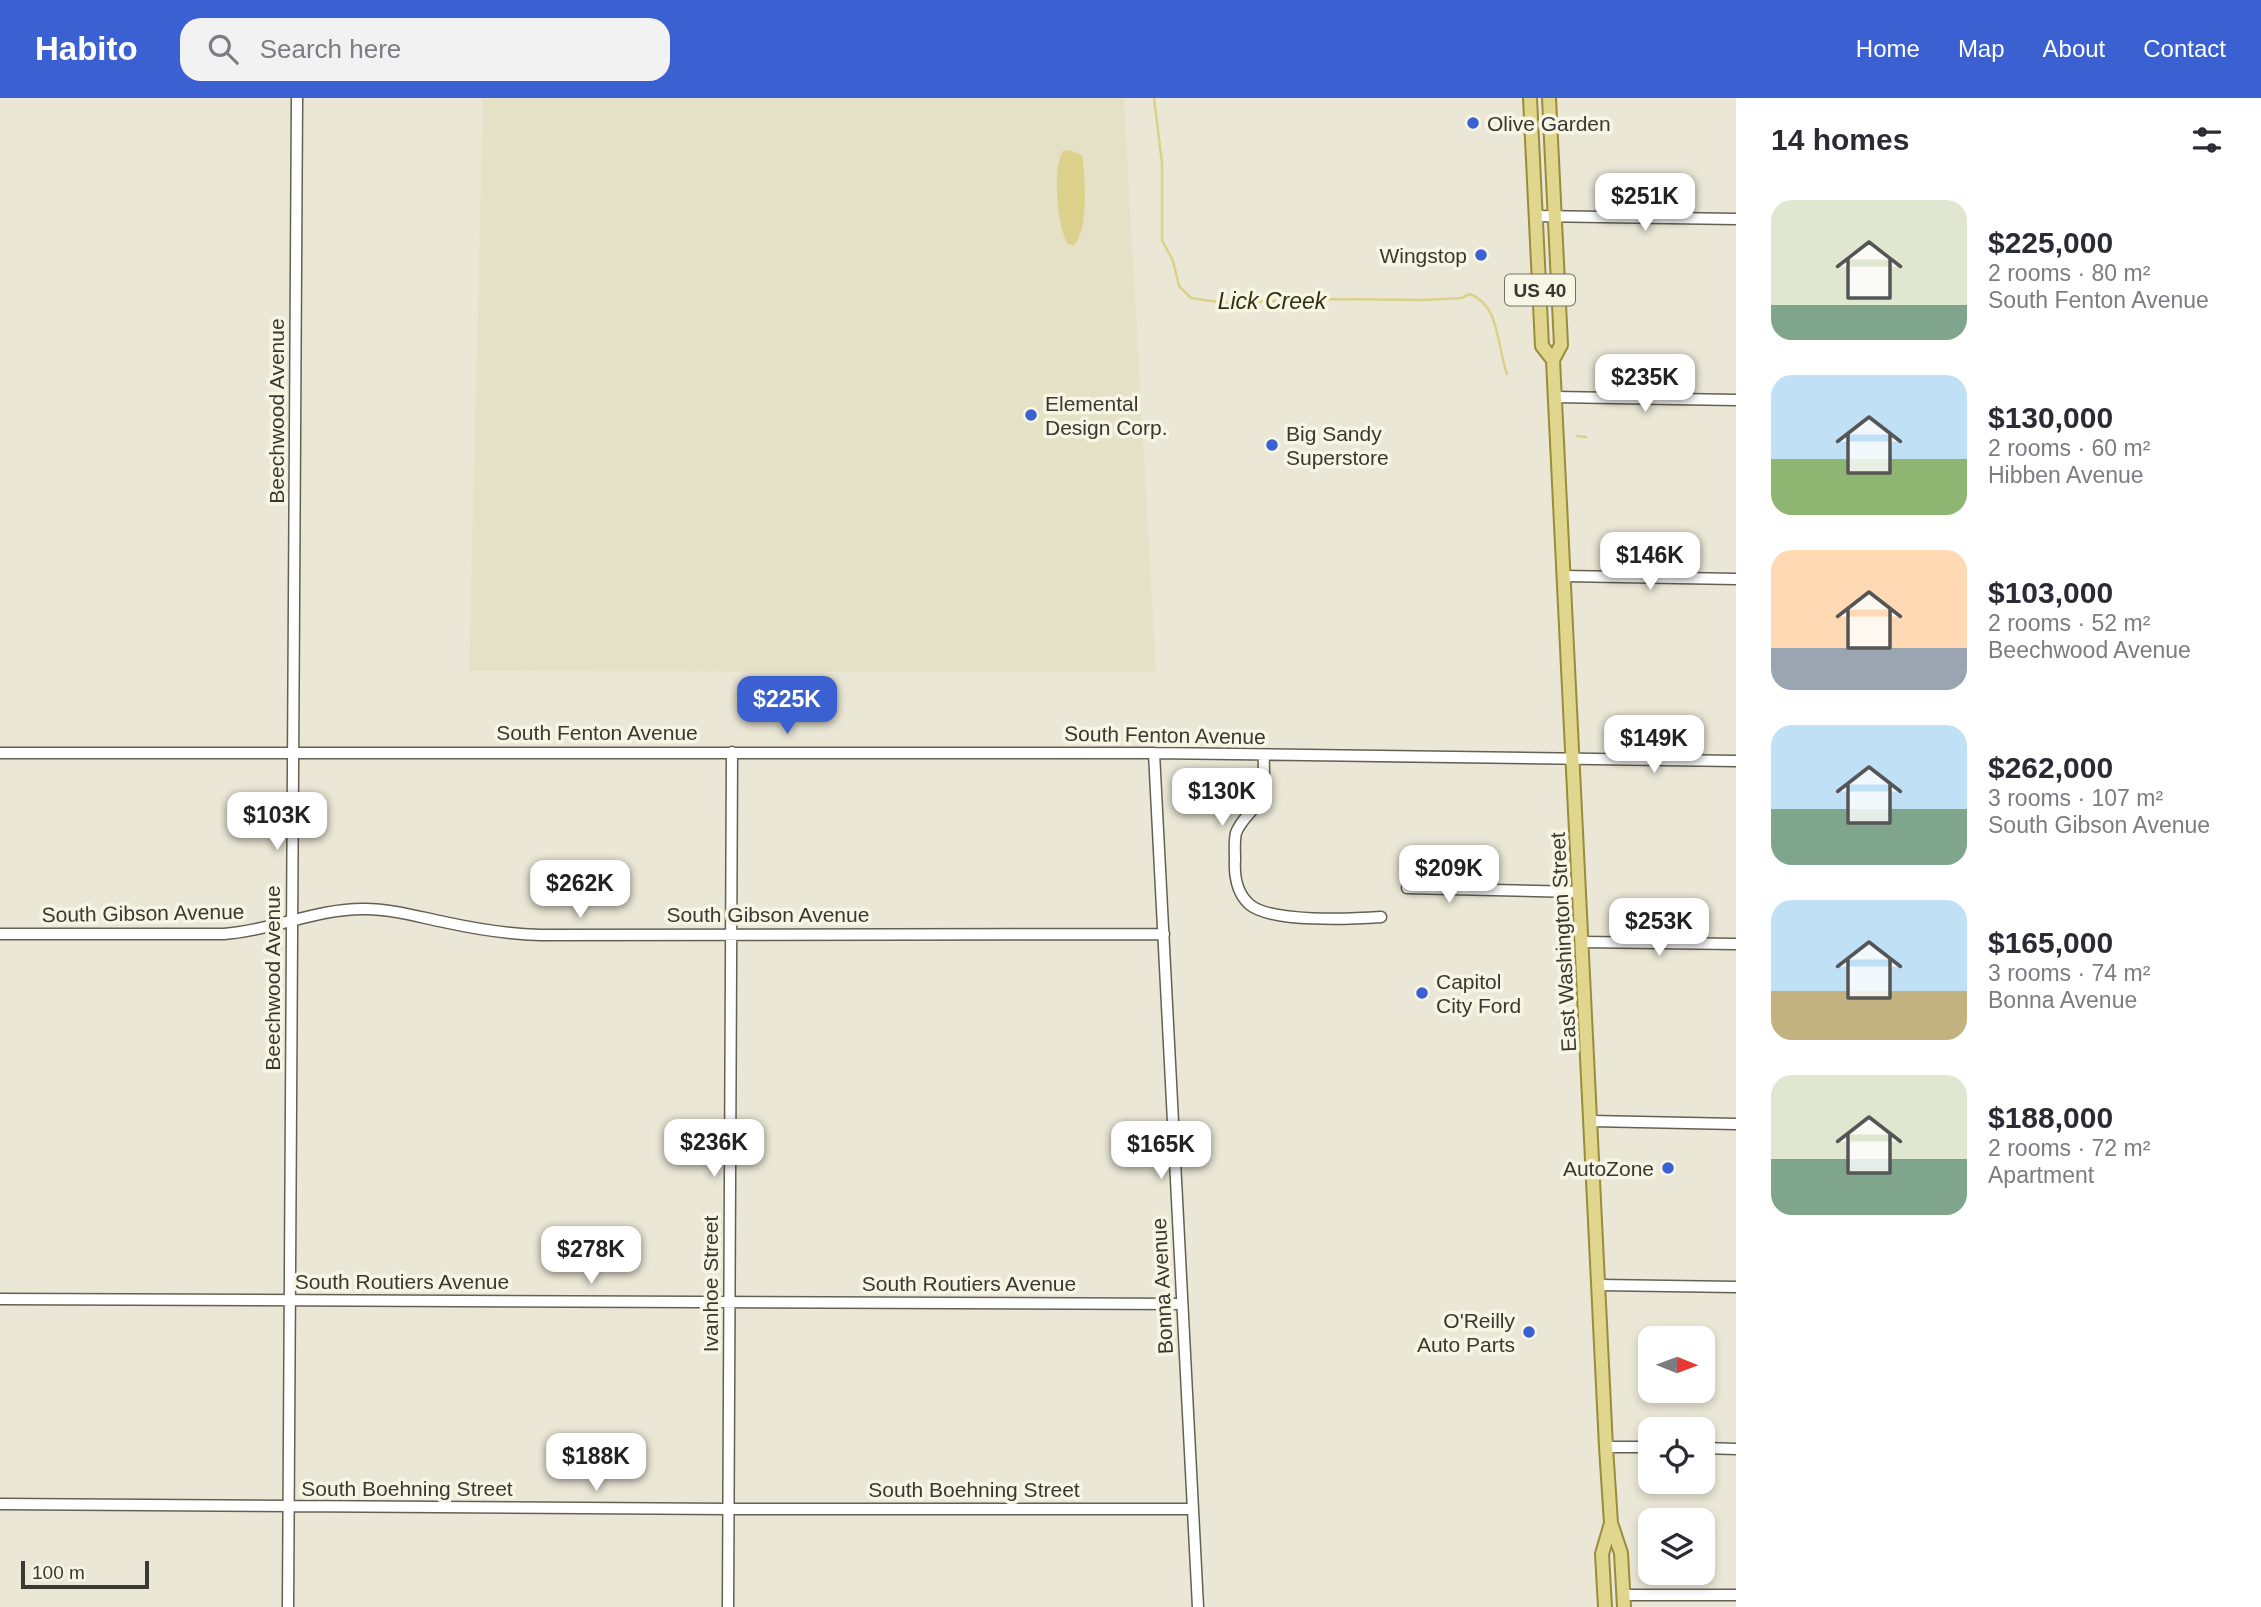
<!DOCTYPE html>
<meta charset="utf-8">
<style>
body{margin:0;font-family:Helvetica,sans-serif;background:#f2f2f3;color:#2b2b33;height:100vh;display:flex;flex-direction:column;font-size:26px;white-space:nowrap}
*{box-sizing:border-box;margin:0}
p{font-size:23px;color:#7c7c81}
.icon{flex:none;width:38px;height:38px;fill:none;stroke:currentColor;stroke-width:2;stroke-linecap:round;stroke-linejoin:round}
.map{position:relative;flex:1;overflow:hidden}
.panel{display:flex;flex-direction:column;background:#fff;width:525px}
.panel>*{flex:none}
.needle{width:46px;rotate:91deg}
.buttons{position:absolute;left:1638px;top:1228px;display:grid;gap:14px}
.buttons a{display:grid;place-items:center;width:77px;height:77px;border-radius:14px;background:#fff;box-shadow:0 4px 10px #0003;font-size:35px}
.scale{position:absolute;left:21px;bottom:18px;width:128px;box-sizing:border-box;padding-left:7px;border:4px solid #393831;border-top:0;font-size:19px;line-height:24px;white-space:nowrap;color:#393831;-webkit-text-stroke:5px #f7f5e3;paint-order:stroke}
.price{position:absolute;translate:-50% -60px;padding:0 16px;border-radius:14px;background:#fff;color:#222;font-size:23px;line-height:46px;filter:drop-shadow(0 2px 4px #0008)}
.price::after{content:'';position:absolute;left:50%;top:42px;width:21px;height:16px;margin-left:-10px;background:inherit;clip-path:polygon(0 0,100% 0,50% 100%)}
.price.on{background:#3a60d1;color:#fff}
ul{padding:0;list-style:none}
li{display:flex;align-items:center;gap:21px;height:175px;padding:0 35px}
li span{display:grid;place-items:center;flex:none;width:196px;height:140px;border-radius:21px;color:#555}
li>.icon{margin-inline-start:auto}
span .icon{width:84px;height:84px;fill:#fffc;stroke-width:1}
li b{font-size:30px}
h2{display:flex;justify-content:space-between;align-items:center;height:84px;padding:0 35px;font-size:30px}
header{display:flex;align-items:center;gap:42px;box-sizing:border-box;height:98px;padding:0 35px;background:#3a60d1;color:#fff}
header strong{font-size:33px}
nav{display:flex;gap:38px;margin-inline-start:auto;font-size:24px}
.search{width:490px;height:63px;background:#f2f2f3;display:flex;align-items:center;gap:18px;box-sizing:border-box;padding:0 24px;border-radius:21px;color:#7c7c81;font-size:26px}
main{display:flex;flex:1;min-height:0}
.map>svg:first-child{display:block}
.built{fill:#e4e1c7}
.water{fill:#dcd18a}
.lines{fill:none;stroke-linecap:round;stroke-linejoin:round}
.stream{stroke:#dcd18a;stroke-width:2.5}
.minor-casing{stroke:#646152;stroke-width:13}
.major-casing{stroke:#998c3c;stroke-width:16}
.minor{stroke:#fff;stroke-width:10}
.major{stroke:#e1d68e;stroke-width:12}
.poi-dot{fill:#3a60d1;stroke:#f7f5e3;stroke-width:2.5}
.labels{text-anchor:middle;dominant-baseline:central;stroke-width:7;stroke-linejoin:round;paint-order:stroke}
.shield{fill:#f7f5e3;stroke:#727166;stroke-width:2}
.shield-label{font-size:19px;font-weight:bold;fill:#393831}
.poi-label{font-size:21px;fill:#393831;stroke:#f7f5e3;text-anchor:start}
.street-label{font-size:21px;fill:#393831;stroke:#f7f5e3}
.water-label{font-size:23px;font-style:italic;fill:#353010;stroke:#f7f5e3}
</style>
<header>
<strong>Habito</strong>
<div class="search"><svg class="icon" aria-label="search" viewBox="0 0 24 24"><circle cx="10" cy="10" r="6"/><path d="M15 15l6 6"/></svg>Search here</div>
<nav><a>Home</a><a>Map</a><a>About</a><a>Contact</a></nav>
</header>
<main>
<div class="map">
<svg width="1736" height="1509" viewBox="0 0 1736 1509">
<rect width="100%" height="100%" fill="#eae7d6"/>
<!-- built -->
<path class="built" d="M483 0H1124L1156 574 469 573Z"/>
<!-- water -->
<path class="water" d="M1069 52 1082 57C1085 78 1089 132 1074 147L1068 146C1057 130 1052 69 1063 53Z"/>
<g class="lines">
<!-- stream -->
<path class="stream" d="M1154 0 1162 65V142L1173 163 1179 188 1191 200 1225 205 1325 201 1425 202 1461 200 1470 196C1500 207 1497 249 1507 276
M1577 338 1586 339"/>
<defs>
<path id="minor" d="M1536 118 1736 121
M1555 299 1736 302
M1564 478 1736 481
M0 655H1154L1736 663
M1154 655 1198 1509
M1264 657C1263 670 1266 689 1261 700 1254 713 1241 721 1236 735 1234 743 1235 753 1235 762 1234 777 1237 795 1249 806 1270 825 1353 821 1381 819
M1407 790 1579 794
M0 836H224C271 833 318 810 365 811 392 811 419 819 444 824 476 831 507 836 540 837L1164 836
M1582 844 1736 846
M1591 1023 1736 1026
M1599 1187 1736 1189
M0 1201 1182 1206
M1606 1349H1650
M1703 1350 1736 1351
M0 1406 728 1411H1192
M1623 1497H1736
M288 1509 297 0
M728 1509 732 654"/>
<path id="major" d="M1530 0 1542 248 1553 262
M1549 0 1561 247 1553 262 1606 1349 1611 1425 1621 1455 1624 1509
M1605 1509 1602 1456 1611 1425"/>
</defs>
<!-- minor casing -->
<use href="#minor" class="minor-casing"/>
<!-- major casing -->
<use href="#major" class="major-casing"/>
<!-- minor -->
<use href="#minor" class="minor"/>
<!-- major -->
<use href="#major" class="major"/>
</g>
<!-- markers -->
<g class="poi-dot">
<circle cx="1473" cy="25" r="7"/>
<circle cx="1481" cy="157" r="7"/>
<circle cx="1031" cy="317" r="7"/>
<circle cx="1272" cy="347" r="7"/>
<circle cx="1422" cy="895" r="7"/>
<circle cx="1668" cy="1070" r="7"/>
<circle cx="1529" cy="1234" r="7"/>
</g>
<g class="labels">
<!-- shield labels -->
<rect class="shield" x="1505" y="176.5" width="70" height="31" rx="5"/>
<g class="shield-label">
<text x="1540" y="192">US 40</text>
</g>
<!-- poi labels -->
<g class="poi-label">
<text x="1487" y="25">Olive Garden</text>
<text x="1467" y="157" text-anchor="end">Wingstop</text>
<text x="1045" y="305">Elemental<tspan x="1045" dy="24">Design Corp.</tspan></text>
<text x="1286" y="335">Big Sandy<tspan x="1286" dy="24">Superstore</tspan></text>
<text x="1436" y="883">Capitol<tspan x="1436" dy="24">City Ford</tspan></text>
<text x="1654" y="1070" text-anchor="end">AutoZone</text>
<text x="1515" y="1222" text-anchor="end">O'Reilly<tspan x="1515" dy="24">Auto Parts</tspan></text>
</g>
<!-- street labels -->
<g class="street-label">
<text transform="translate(276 313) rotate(-90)">Beechwood Avenue</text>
<text x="597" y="634">South Fenton Avenue</text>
<text transform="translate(1165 637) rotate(1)">South Fenton Avenue</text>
<text transform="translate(143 815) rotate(-1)">South Gibson Avenue</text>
<text x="768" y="816">South Gibson Avenue</text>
<text transform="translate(1563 844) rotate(-93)">East Washington Street</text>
<text transform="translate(272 880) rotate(-90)">Beechwood Avenue</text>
<text x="402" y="1183">South Routiers Avenue</text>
<text x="969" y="1185">South Routiers Avenue</text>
<text transform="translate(710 1186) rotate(-90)">Ivanhoe Street</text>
<text transform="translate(1162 1188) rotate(-93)">Bonna Avenue</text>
<text x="407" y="1390">South Boehning Street</text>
<text x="974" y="1391">South Boehning Street</text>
</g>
<!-- water labels -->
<g class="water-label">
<text x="1272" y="203">Lick Creek</text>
</g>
</g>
</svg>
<div class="buttons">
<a><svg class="needle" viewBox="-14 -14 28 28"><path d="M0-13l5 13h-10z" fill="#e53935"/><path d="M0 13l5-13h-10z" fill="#7c7c81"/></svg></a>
<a><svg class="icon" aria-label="locate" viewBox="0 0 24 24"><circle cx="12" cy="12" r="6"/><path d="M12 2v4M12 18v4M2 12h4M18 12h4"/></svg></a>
<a><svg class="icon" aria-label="layers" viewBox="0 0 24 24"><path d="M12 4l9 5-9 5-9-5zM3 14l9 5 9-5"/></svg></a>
</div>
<div class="scale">100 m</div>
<b class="price" style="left:1645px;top:135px">$251K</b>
<b class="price" style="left:1645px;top:316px">$235K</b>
<b class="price" style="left:1650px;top:494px">$146K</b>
<b class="price on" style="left:787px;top:638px">$225K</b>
<b class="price" style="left:1654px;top:677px">$149K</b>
<b class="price" style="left:1222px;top:730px">$130K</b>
<b class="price" style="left:277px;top:754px">$103K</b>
<b class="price" style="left:1449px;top:807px">$209K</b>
<b class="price" style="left:580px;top:822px">$262K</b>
<b class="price" style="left:1659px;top:860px">$253K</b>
<b class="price" style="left:714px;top:1081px">$236K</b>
<b class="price" style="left:1161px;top:1083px">$165K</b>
<b class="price" style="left:591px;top:1188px">$278K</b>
<b class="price" style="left:596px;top:1395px">$188K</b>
</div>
<section class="panel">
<h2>14 homes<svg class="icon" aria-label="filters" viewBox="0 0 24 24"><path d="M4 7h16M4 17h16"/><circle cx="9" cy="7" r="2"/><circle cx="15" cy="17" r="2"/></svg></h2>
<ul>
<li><span style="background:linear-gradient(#dfe7d0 75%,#7fa58c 0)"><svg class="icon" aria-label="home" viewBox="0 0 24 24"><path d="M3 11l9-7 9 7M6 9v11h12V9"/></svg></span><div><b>$225,000</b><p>2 rooms · 80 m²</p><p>South Fenton Avenue</p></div></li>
<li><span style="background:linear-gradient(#bfe0f5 60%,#8fb573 0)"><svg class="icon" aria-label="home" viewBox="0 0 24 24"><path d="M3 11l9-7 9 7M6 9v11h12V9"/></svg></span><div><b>$130,000</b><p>2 rooms · 60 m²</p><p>Hibben Avenue</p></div></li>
<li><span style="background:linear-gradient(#ffd9b3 70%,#9aa5b1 0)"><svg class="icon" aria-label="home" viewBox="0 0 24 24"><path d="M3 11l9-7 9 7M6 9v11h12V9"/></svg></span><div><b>$103,000</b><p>2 rooms · 52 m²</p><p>Beechwood Avenue</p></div></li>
<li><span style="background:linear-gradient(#bfe0f5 60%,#7fa58c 0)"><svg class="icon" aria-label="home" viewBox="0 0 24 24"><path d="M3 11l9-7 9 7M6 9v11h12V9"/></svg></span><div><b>$262,000</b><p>3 rooms · 107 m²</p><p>South Gibson Avenue</p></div></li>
<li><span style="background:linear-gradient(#bfe0f5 65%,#c2b280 0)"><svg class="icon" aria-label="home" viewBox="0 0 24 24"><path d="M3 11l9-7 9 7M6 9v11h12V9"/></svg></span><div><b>$165,000</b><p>3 rooms · 74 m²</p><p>Bonna Avenue</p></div></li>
<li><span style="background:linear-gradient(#dfe7d0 60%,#7fa58c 0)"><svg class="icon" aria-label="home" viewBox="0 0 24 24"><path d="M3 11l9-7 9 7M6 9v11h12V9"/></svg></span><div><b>$188,000</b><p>2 rooms · 72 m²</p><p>Apartment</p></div></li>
</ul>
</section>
</main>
